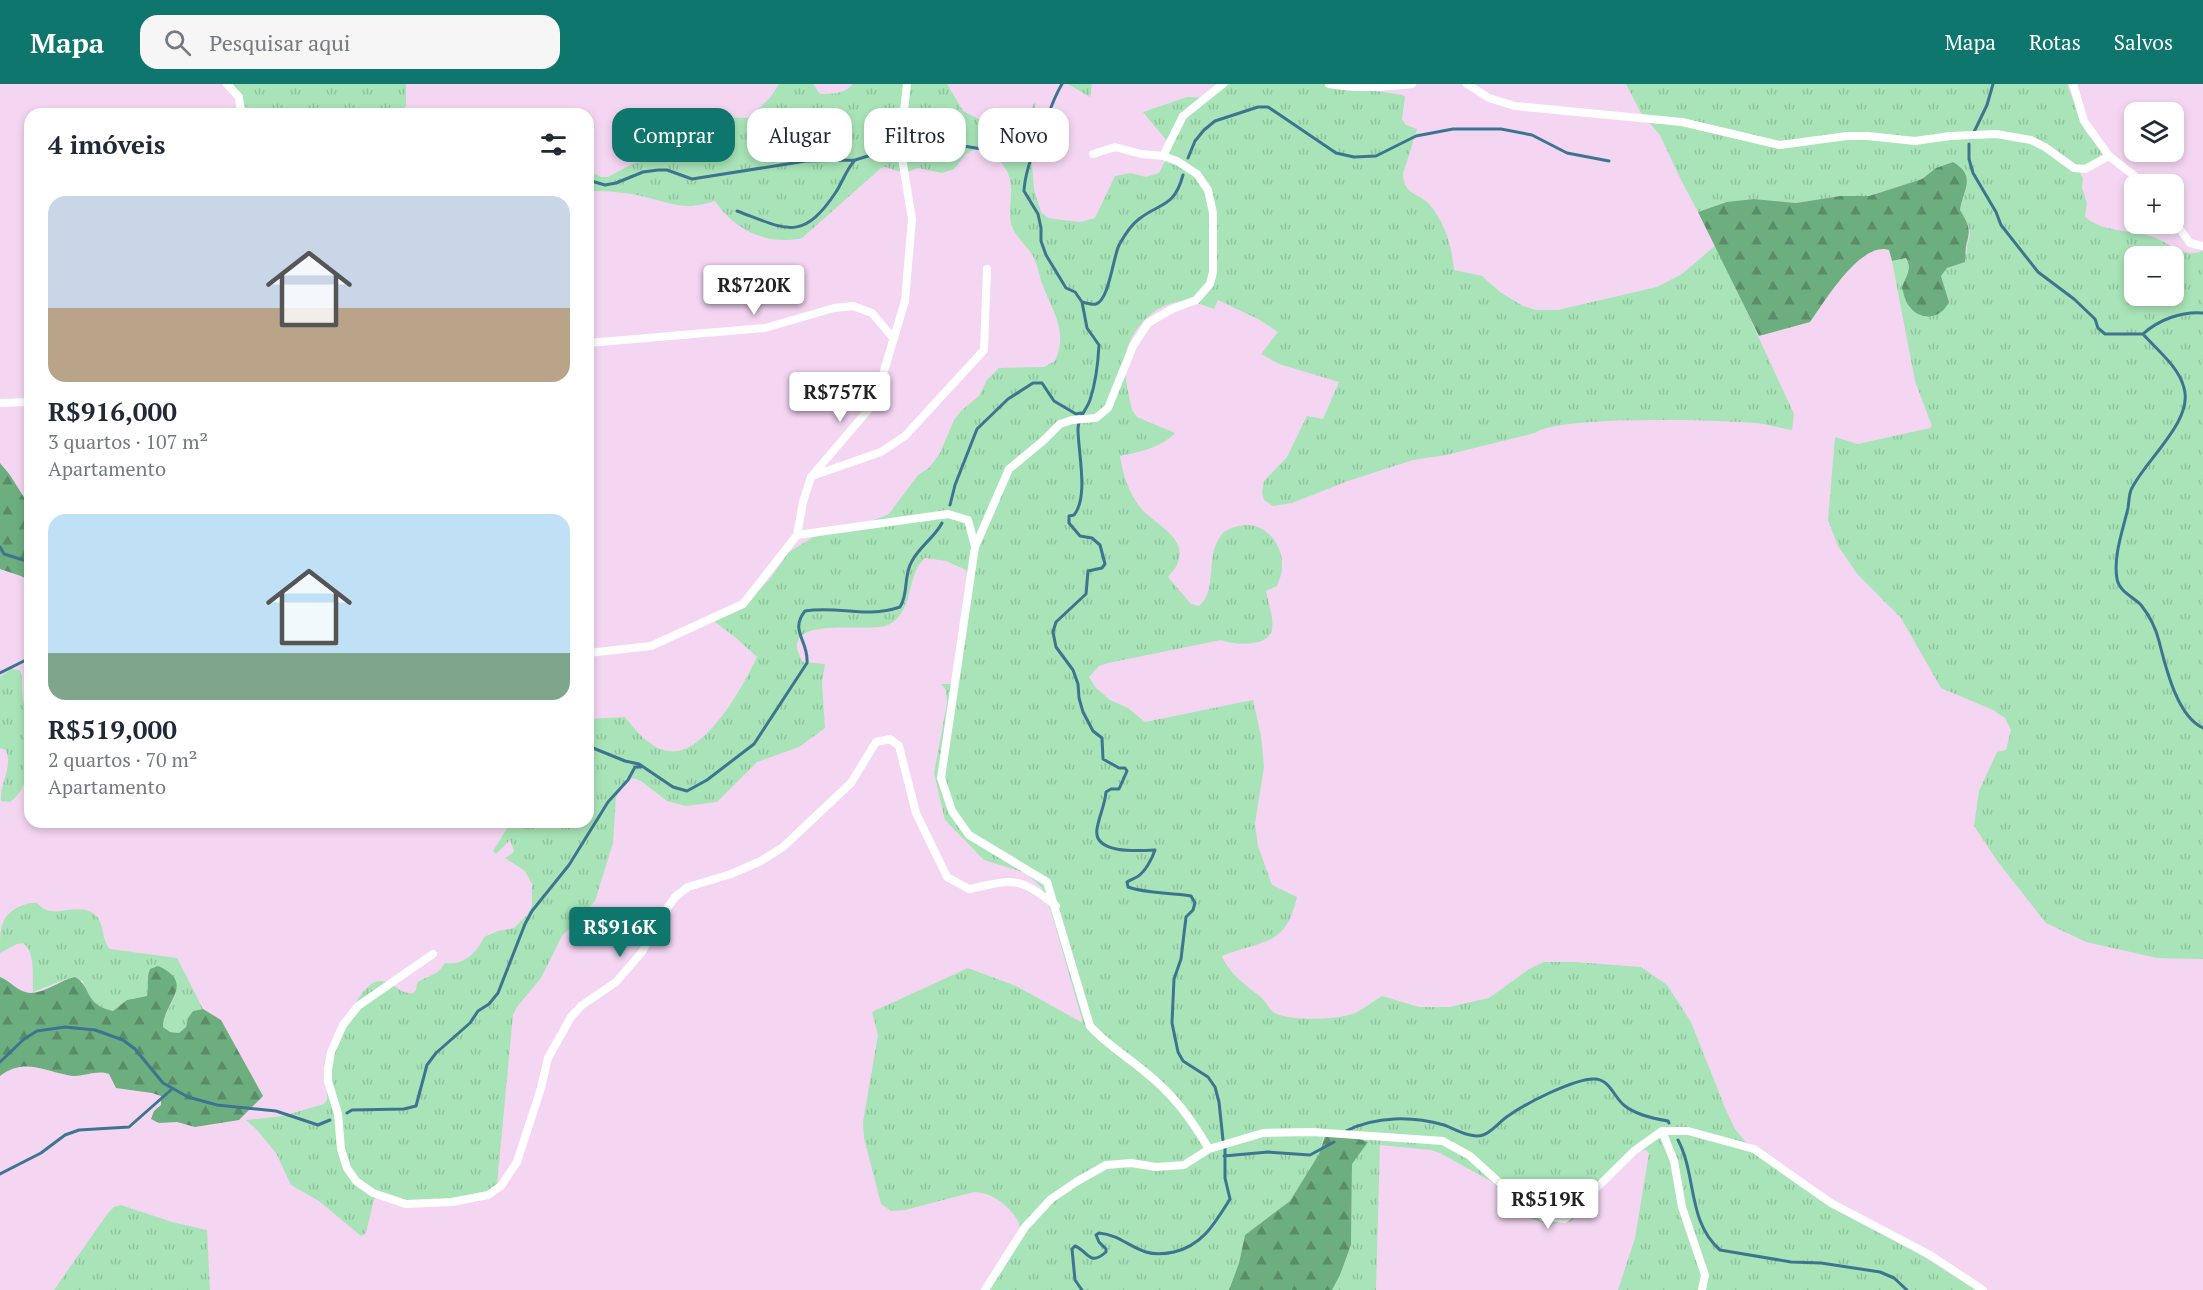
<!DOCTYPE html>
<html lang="pt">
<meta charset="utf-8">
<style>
body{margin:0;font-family:"PT Serif",serif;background:#f6f6f7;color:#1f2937;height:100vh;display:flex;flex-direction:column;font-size:22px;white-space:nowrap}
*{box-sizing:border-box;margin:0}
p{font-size:20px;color:#747a83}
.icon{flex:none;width:33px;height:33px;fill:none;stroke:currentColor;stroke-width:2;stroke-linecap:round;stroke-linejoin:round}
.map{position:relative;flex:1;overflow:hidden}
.panel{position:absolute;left:24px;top:24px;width:570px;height:720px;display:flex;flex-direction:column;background:#fff;border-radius:18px;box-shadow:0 3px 9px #0003}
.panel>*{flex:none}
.top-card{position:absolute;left:612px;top:24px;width:570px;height:54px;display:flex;gap:12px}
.tools{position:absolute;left:2124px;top:18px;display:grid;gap:12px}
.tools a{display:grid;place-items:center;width:60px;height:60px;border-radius:12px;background:#fff;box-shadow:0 3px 9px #0003;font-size:30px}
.price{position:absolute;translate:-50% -51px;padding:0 14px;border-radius:6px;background:#fff;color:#222;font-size:20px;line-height:39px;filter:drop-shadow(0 2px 3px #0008)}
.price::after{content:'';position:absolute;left:50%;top:36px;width:18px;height:14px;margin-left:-9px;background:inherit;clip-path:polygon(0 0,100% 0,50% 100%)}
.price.current{background:#0f766e;color:#fff}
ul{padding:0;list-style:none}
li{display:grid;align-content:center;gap:12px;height:318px;padding:0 24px}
li span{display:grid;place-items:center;height:186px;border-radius:18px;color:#555}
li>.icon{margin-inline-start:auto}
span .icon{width:108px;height:108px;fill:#fffc;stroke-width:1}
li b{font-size:26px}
h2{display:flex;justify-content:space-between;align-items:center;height:72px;padding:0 24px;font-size:26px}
.tag{padding:0 21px;border-radius:18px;background:#fff;box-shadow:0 3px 9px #0003;font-size:21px;line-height:54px}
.tag.current{background:#0f766e;color:#fff}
header{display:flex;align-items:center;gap:36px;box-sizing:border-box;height:84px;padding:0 30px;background:#0f766e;color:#fff}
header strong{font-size:28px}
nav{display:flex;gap:33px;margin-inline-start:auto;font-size:21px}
.search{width:420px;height:54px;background:#f6f6f7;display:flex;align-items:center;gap:15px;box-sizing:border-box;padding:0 21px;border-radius:18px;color:#747a83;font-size:22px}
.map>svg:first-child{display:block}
.grass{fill:url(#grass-tufts);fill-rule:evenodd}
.forest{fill:url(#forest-firs)}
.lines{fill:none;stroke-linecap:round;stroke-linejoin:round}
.stream{stroke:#3d7590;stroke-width:3}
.street{stroke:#fff;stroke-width:8}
</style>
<header>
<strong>Mapa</strong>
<div class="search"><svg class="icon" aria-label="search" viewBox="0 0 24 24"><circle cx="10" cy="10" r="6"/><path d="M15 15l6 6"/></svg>Pesquisar aqui</div>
<nav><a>Mapa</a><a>Rotas</a><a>Salvos</a></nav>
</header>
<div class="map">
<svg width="2203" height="1206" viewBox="0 0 2203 1206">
<defs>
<pattern id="grass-tufts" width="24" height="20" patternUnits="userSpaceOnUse" patternTransform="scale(1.5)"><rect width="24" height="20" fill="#a8e4b7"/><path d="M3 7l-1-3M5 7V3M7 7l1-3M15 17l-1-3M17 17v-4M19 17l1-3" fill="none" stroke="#90c39d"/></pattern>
<pattern id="forest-firs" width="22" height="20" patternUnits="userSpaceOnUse" patternTransform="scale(1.5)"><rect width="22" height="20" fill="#6dae7f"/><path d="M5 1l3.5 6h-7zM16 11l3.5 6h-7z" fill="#598c67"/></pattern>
</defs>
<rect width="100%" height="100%" fill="#f4d6f2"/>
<!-- grass -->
<path class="grass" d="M232 0H406V21L402 30H272L246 24Z
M779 0H813L820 10C832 10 845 10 853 0H947L963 27 986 39 1018 49 1035 18 1037 34 1031 66 1034 106 1041 128 1048 134 1062 136 1081 138 1095 134 1115 92 1130 89 1146 93 1159 89 1167 73 1168 58 1143 28 1187 13 1206 14 1230 0H1329L1403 11 1405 13 1402 35 1406 41 1417 45 1403 90C1404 112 1418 108 1429 120 1445 138 1452 163 1454 186L1482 192 1500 208 1523 222 1536 226H1558L1657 203 1682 190 1716 161 1794 330 1792 346C1780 344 1767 340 1755 339 1721 336 1557 331 1535 349L1446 371 1413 376 1348 397 1292 419 1273 422 1264 416 1262 408 1264 397 1287 373 1307 332 1323 335 1339 298 1279 280 1261 270 1278 248 1258 235 1218 216 1214 225C1205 222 1195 217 1187 217 1155 216 1125 249 1125 280 1125 296 1129 312 1132 326L1137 333 1175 349C1161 364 1139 368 1120 372 1123 391 1128 407 1140 423 1152 439 1188 453 1178 478 1177 483 1171 489 1168 493L1191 520 1199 522C1218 506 1205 474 1220 453 1224 446 1231 444 1239 442 1264 436 1284 460 1282 484 1282 490 1279 496 1277 502L1266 507C1268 519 1274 533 1272 545 1269 564 1233 561 1221 556L1108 579 1099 582 1089 593 1096 604 1110 616 1128 624 1145 638 1253 616 1261 652 1264 683 1255 739 1258 762 1272 801 1297 813C1286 863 1262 856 1222 872 1228 888 1244 900 1257 910 1264 915 1267 921 1272 927 1283 938 1341 936 1355 929 1364 925 1373 917 1382 912L1419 923H1449L1489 914 1529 885 1544 878H1575L1641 883 1667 901 1691 938 1726 1026 1735 1045 1745 1057 1779 1083 1977 1206H1618L1635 1154 1649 1069 1646 1066C1620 1067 1587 1118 1571 1138L1547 1140 1524 1132 1492 1098 1440 1069 1431 1066 1380 1061 1376 1206H1332L1340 1191 1351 1161 1352 1080 1324 1052 1319 1070 1290 1117 1245 1151 1239 1179 1229 1206H985L1021 1154C1020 1150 1020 1143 1019 1139 1012 1124 993 1108 974 1108L905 1126 891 1127 881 1120 864 1054 863 1038 878 951 872 928 968 884 1016 902 1083 939 1051 827 1042 804 1026 789 984 776 945 736 934 689 947 619 946 606 941 600H955L969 494 966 486 946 477 925 474C905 492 915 528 888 541 870 550 772 528 803 578L825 580 822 598 825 644 799 663 757 678 717 718 686 722 667 717 641 697 633 694 624 700 616 713 613 759 595 817 562 852 541 894 517 923 513 931 497 1100 480 1117 446 1121 378 1113 374 1115 366 1149 361 1152 319 1117 291 1101 276 1069 257 1046 246 1036 283 1032 324 1020 327 1016C327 1005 326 993 328 983 333 964 356 905 375 898 391 893 398 911 413 909L416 906 417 899C429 890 435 894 445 879 463 882 477 869 484 853L498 847 514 844 527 831 532 822V800L525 787 505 774 513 769 514 766 510 756 496 770 493 767 511 738H588V635L625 633C636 647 650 664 668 667 705 674 744 600 757 573L735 553 711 535 758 507 769 496 789 468 815 452 867 439 889 430 918 391 929 384 940 369 954 336 962 326 979 312 987 296 999 284 1044 283 1055 277C1068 248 1054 230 1043 202 1039 192 1038 181 1033 172 1027 162 1018 155 1013 145 1004 126 1019 104 1004 82 998 73 986 69 976 65L966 70 954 85 942 89 918 84 904 89 885 83 881 84 802 154C768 162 734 146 715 117 684 127 675 120 645 113 627 108 607 107 588 107V86L601 93H608L634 79 671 74 673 69 658 61C689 29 706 33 748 34L770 14Z
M1068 0H1092L1090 13Z
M1626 0H2067L2085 47 2105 71 2096 80 2080 89 2083 94 2082 104 2087 119 2085 133C2106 150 2133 145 2156 154 2166 158 2178 168 2189 169 2194 170 2199 168 2203 167V875L2157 874 2086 858 2046 839 1998 778 1974 742 1979 707 1997 668 2006 666 2011 646 2005 634 1993 626 1941 604 1901 534 1858 491 1838 462 1828 436 1835 353 1858 360 1930 344 1932 342 1915 297 1892 177 1907 174 1909 186 1907 192 1949 218 1941 192 1947 184 1956 181 1967 169C1966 161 1969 157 1970 150 1970 141 1964 133 1960 127 1963 107 1975 92 1953 78L1936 84 1922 95 1869 112H1840L1796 119 1754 115 1727 119 1698 128 1681 96 1660 51 1641 29ZM2134 172H2174V212H2134Z
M11 585 20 586C24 598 20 610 25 622L30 625C30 653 36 700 10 718L1 717C0 697 13 685 6 666L0 664V593Z
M30 819H37C53 837 72 819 91 828 106 835 100 855 110 865L177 874 203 925 193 927 188 934 186 943 179 949 170 948 163 943C164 921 184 915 172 893L147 894 149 903 147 912 127 916 113 927C95 923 88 914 83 897L66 895 33 908C32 894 36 868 23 859L17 860 0 869C0 842 0 827 30 819Z
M121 1121 172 1138 207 1146 210 1206H54L108 1129 114 1123Z"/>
<!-- forest -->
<path class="forest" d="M1953 78C1977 92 1963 106 1960 126 1968 140 1971 143 1967 158 1965 164 1966 171 1965 178L1947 184 1941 192 1949 218C1941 235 1921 238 1909 222 1905 217 1904 210 1902 204 1905 193 1913 186 1906 174L1892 177 1889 166C1860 157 1824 219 1810 238L1759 252 1698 128 1727 118 1754 115 1796 119 1840 112H1869L1922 95 1936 84Z
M0 379 10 391 30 423V497L21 492 0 485Z
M158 882C197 899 163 919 163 943L170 948 179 949 186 943 188 934 193 927 203 925 221 936 263 1012 239 1036 195 1043 177 1038 159 1039 151 1035 154 1027 161 1021V1012L152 1009 116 1004 109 990C94 985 82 995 67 991 43 986 23 974 0 992V893C9 896 15 905 25 908 41 913 59 896 75 893 93 904 83 920 113 927L127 916 147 912C149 902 146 895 150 885Z
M1325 1052H1350L1368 1058 1352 1080 1351 1161 1340 1191 1332 1206H1229L1239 1179 1245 1151 1290 1117 1319 1070Z"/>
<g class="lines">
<!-- stream -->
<path class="stream" d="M1062 0C1051 18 1047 37 1038 57 1031 73 1025 89 1024 107L1038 130 1041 144V157L1046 171 1066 204 1075 208 1082 218 1087 244 1099 261C1098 280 1096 298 1090 316 1086 327 1078 333 1078 345 1078 368 1089 413 1074 431L1069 432V439L1080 452 1092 454 1100 461 1105 480 1102 484 1088 487 1086 510 1056 538 1053 548 1056 563 1073 586 1078 600 1079 614 1083 628 1093 647 1102 654 1103 675 1119 684H1125L1127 687 1119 705H1111L1106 708C1105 721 1099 732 1097 745 1093 770 1138 767 1155 766 1152 775 1145 788 1137 793 1133 795 1130 796 1127 798L1128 803C1147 810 1170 808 1191 812L1195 819 1193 826 1186 833 1181 875 1174 895 1172 939 1178 968 1183 977 1208 993 1215 1003 1219 1018 1223 1056
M1974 48 1987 21 1993 0
M908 59 915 57 945 59 1031 73
M1969 60V75L1973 89 1996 128 2001 141 2038 188 2074 215 2095 235 2098 244 2105 250H2143C2157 266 2179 283 2184 304 2194 337 2144 377 2131 406 2129 411 2129 418 2128 424 2123 446 2113 472 2117 495 2119 507 2133 513 2141 521 2149 531 2156 545 2159 557 2166 584 2177 632 2203 644
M1188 74 1195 57 1204 46 1215 37 1258 23H1268L1280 31 1336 69 1354 73 1376 72 1416 52 1453 45H1501L1532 51 1567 69 1609 77
M588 96 605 101 616 99 643 88 658 86H667L692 95 806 77 855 76 891 65
M737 127C786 145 802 159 836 108 843 97 846 86 855 76
M1082 218C1087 219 1092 221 1096 220 1109 216 1113 174 1119 161 1124 152 1131 141 1139 135 1161 118 1174 124 1183 91
M2143 250C2158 236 2182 227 2203 229
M950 421 955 401 977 345 1008 315 1033 299H1042L1054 317 1076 330 1081 329
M0 463 4 470 30 478
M0 589 30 574
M588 662 625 677 639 680 673 703 687 707 707 696 754 660 807 579C809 557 789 547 805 527 838 521 865 535 900 523 909 509 903 492 912 477 920 462 935 453 942 439
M0 978 24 955 37 947 65 943 95 946 123 956 135 965 163 999 188 1013 217 1021 276 1027 318 1041 330 1036
M347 1029 352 1026 404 1025 416 1022 427 981 436 969 470 939 478 927 489 920 498 909 525 840 532 827 569 781 608 718 628 696 635 683H640
M1346 1047C1376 1032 1412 1032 1444 1041 1455 1045 1471 1055 1483 1051 1492 1048 1500 1037 1508 1032 1525 1020 1576 993 1596 995 1611 997 1614 1014 1625 1022 1635 1030 1656 1035 1668 1037L1669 1039
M1678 1056C1697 1092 1687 1137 1720 1166L1791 1178 1821 1179 1880 1188 1894 1194 1907 1206
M1224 1072 1268 1068 1310 1071 1334 1058
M0 1090 41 1069 65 1051 79 1046 129 1043 172 1005
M1082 1206 1075 1196 1072 1165 1075 1162C1088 1167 1089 1183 1106 1168V1165L1099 1158 1096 1151 1099 1149C1119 1151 1128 1162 1146 1168 1155 1171 1165 1170 1174 1168 1203 1161 1215 1139 1230 1115L1225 1094V1064"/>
<!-- street -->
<path class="street" d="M227 0 239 13 241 30
M1329 0C1356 5 1384 3 1412 0
M1467 0 1489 14 1515 22 1682 38 1780 61 1847 52H1868L1915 57 1950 52 1996 50 2031 56 2045 63 2074 84 2085 85 2109 72
M2073 0 2084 37 2109 72 2145 100
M1093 70 1115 63 1141 70 1163 72 1183 32 1223 0
M1163 72 1177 77 1197 90 1208 106 1213 129V188L1210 200 1196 216 1172 225 1148 239 1133 262 1108 324 1096 334 1072 336 1060 340 1043 357 1009 385 975 463 941 694 952 727 969 751 1047 798 1090 942C1106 960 1125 971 1144 987 1173 1010 1190 1033 1209 1065
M2174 137 2190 159 2203 162
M588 259 765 244 834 224 853 222 872 229 894 255
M0 319 30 318
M812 392 881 368 905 352 984 266 987 185
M797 451 948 430 968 436 975 462
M588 569 651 562 743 520 797 451 803 418 811 393 869 325 881 297 905 217 912 135 900 62 907 0
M433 870 358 922 343 941 331 968 328 985V997L338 1030 341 1065 347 1084 356 1097 373 1109 406 1120 452 1118 488 1111 501 1102 517 1078 541 1004 548 974 571 933 581 922 616 898 642 868 657 839 675 813 688 803 731 790 761 777 783 763 851 699 876 658 890 655 899 662 916 729 947 793 969 805C1015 795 1018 792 1056 822
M1662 1047 1674 1077 1682 1123 1705 1191 1702 1206
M985 1206 1025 1143 1051 1115 1076 1098 1106 1081 1131 1079 1156 1083 1184 1081 1209 1065 1263 1049 1313 1048 1443 1057 1470 1072 1526 1123 1543 1133 1565 1135 1634 1067 1662 1047H1688L1754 1065 1831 1119 1930 1171 1983 1206"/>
</g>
</svg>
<div class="tools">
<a><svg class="icon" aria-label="layers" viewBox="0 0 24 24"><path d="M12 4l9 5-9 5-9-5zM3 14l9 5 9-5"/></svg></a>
<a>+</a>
<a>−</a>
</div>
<b class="price" style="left:754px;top:232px">R$720K</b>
<b class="price" style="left:840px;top:339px">R$757K</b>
<b class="price current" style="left:620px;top:874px">R$916K</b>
<b class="price" style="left:1548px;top:1146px">R$519K</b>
<div class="top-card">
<a class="tag current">Comprar</a>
<a class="tag">Alugar</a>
<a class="tag">Filtros</a>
<a class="tag">Novo</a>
</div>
<section class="panel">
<h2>4 imóveis<svg class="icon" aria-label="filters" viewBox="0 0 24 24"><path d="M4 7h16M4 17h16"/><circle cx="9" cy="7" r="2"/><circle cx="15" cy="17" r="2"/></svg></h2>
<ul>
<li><span style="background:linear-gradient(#c9d6e8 60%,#b9a48a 0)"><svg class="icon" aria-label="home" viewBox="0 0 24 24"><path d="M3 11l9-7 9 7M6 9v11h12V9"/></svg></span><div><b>R$916,000</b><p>3 quartos · 107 m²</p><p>Apartamento</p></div></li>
<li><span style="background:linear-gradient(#bfe0f5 75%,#7fa58c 0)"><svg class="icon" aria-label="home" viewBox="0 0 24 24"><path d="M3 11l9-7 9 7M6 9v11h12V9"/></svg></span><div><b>R$519,000</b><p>2 quartos · 70 m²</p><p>Apartamento</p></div></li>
</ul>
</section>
</div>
